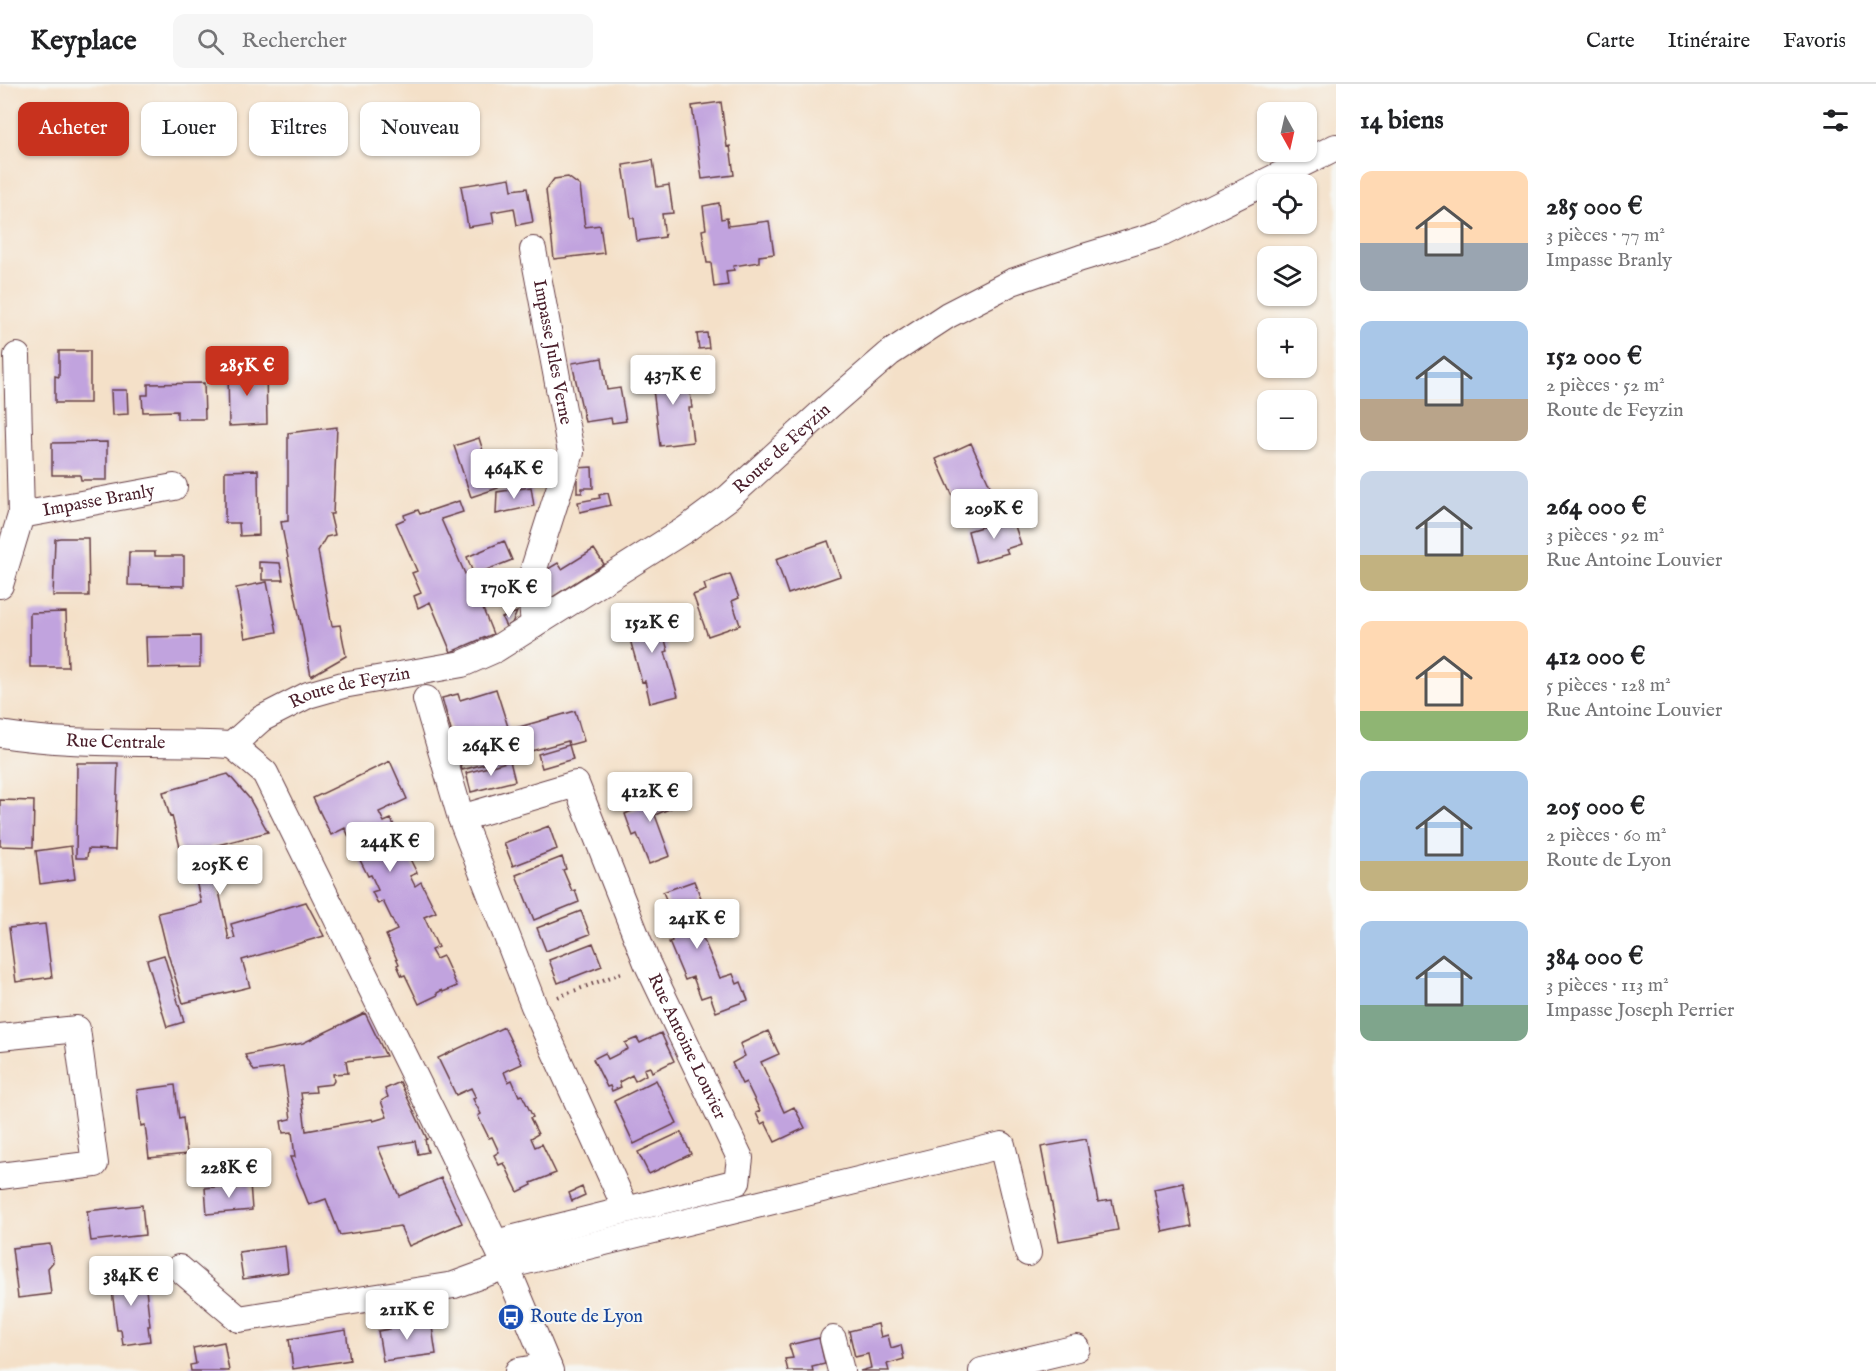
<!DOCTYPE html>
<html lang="fr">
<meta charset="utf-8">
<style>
body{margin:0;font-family:"IM FELL English",serif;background:#f6f6f6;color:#202124;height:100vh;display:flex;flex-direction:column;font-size:22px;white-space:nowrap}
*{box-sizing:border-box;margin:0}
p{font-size:20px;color:#757577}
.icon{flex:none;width:33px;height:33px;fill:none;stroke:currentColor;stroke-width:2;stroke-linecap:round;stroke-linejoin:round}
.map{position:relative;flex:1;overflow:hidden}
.side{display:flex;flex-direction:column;background:#fff;width:540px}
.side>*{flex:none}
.guide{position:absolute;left:18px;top:18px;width:570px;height:54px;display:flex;gap:12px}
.needle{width:39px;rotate:172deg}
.tools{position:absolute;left:1257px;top:18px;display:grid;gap:12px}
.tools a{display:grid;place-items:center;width:60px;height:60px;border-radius:12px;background:#fff;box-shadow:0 2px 4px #0004;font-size:30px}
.price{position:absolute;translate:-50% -51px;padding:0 14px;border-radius:6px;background:#fff;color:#222;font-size:20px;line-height:39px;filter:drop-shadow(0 2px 3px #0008)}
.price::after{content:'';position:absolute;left:50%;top:36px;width:18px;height:14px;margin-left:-9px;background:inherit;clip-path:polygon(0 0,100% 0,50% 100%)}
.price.selected{background:#c8321e;color:#fff}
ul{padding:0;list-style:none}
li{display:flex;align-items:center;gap:18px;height:150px;padding:0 24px}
li span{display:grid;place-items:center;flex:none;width:168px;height:120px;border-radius:12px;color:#555}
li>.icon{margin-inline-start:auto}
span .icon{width:72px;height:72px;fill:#fffc;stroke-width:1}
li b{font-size:26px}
h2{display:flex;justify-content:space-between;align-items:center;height:72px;padding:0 24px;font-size:26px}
.chip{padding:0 21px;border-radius:12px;background:#fff;box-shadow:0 2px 4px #0004;font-size:21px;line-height:54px}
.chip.selected{background:#c8321e;color:#fff}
header{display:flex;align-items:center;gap:36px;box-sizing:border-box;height:84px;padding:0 30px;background:#fff;border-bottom:2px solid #e0e0e0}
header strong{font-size:28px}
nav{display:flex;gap:33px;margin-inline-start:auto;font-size:21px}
.search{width:420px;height:54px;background:#f6f6f6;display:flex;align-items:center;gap:15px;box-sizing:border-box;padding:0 21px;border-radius:12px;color:#757577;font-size:22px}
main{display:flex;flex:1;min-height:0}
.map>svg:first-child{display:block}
.building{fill:#c1a3de}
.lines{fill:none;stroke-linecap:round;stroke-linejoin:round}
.minor-casing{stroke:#643c43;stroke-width:28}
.path{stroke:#643c43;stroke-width:4;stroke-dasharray:1.5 4.5;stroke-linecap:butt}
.minor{stroke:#fff;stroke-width:26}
.labels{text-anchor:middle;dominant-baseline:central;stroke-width:4.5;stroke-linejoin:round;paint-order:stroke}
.street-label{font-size:18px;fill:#4a1f2b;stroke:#f6f6f2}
.transit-label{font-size:18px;fill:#164399;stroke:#f6f6f2;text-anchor:start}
</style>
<header>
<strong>Keyplace</strong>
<div class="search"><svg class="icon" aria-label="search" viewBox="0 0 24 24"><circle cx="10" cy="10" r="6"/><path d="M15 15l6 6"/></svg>Rechercher</div>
<nav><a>Carte</a><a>Itinéraire</a><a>Favoris</a></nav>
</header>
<main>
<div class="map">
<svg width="1336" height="1287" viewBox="0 0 1336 1287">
<rect width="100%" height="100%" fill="#f6f6f2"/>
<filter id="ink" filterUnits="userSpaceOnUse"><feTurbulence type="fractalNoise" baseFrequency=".0167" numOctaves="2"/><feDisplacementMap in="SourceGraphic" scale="12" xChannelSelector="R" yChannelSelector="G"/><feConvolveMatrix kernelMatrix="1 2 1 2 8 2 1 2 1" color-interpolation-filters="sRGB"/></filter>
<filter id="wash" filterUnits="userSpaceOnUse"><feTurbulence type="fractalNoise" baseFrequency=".008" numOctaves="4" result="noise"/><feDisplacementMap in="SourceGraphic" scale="24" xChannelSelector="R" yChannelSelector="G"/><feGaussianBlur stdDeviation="1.35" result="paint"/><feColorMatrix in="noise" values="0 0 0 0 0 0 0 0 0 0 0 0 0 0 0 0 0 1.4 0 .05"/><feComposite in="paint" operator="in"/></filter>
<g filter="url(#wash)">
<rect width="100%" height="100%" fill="#f4e0c8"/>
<g id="blocks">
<!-- building -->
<path class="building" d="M721 18 727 63 730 62 734 91 702 95 692 22Z
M653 76 657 103 669 101 673 129 662 130 665 153 637 157 634 134H631L623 81Z
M568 93 580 102 585 143 600 141 604 169 554 175 546 106 554 95Z
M510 94 512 106 527 104 533 138 517 141 514 124 492 128 494 139 468 143 461 102Z
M719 119 721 135 727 134 728 142 769 137 774 170 759 172V178L733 182 734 186 726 187 728 201 714 203 711 179H707L702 146 706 145 703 122Z
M707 249 709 264 699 265 697 250Z
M59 267H90V319H55V292L59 293Z
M602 274 607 306 620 304 626 337 612 339 611 334 585 338 572 279Z
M266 284 267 340 229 342 228 285Z
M687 284 692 324H689L693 358 660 362 651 289Z
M204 299 205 335H177V327L143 328 142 311H148V300Z
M111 306H127L128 330 112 331Z
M337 343 333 430H330L335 451 326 453 318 467 332 542 340 541 346 572 311 592 281 438 288 437V349Z
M479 354 488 383 495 380 498 404 471 413 454 362Z
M107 358V396H81L80 391H52V359Z
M971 359 995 413 960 428 936 375Z
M592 383 593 404H582V409H577V384Z
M258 386 259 451 240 452 239 439H225V387Z
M531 403 534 422 496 430 497 408Z
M608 409 611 421 580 428 578 418 600 414 599 411Z
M459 417 463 428 441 435 466 492H469L475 505 493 550 451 568 430 518 418 524 414 512 421 509 412 489 417 487 396 439 405 435 404 431 418 426 420 430Z
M1013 436 1021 460 1006 465 1008 469 976 478 968 447 998 438 999 440Z
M60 454H88L89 512H53L55 455Z
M504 457 512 476 479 489 478 487 473 489 467 473Z
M828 457 840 492 788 510 776 475Z
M594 465 604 480 553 513 544 511 540 513 535 497 550 488 548 485 558 479 562 485Z
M129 468H155V472H184V502L128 501Z
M259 478 280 479 283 496H262V484H259Z
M730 490 739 514 732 517 740 541 708 552 693 511 706 506 704 500Z
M267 498 277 548 245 554 236 504Z
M656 522 668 567 665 568 678 612 650 619 645 597 642 598 629 552 633 551 627 530Z
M66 528 68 583H30V529Z
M517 528 512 539 506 543 502 534Z
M200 552V583L147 584 146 553Z
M496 605 509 646 575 627 584 657 569 661 573 675 542 684 538 670 569 661 568 657 462 686 442 614 458 610 460 616Z
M390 677 407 715 379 728 384 738 391 735 398 750 401 749 412 772 409 773 417 789 410 792 415 802 421 798 436 828 424 833 438 863 431 866 436 875 443 872 457 902 443 908 442 906 437 909 438 911 419 920 405 891 402 892 397 881 399 880 386 851 397 846 383 817 378 820 372 808 378 806 371 791 368 792 357 770 360 768 353 753 350 755 345 744 331 751 313 714Z
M510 677 515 697 471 708 466 689Z
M77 679H118L115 766 88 765 87 774H76Z
M228 690 249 714 268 748 210 763 229 856 235 854 231 840 306 818 324 852 242 876 250 903 183 919 168 870 158 829 201 819 190 770 182 771 172 732 170 733 163 708Z
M663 701 671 724 655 731 670 772 649 780 637 750 633 752 625 730 638 724 634 711Z
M0 716 34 717 33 763 0 762Z
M549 742 557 765 513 782 504 759Z
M71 762 75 795 40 800 36 767Z
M562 773 566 785 563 786 572 807 575 806 579 818 534 836 516 791Z
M694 797 701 814 697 816 701 826 688 831 692 841 695 840 698 847H700L720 894 733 890 737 900 741 898 748 916 716 928 710 911 701 914 693 893 685 896 669 858 672 857 661 829 670 825 663 808Z
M581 827 590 850 546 867 537 844Z
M45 840 52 893 16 898 9 844Z
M593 859 602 882 558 899 549 876Z
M164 871 184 938 167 943 147 876Z
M365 929 386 972 346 977 348 989 333 990 334 997 332 1000 315 1002 316 1008 301 1009 306 1047 372 1035 373 1037 387 1033 381 1017 388 1013 385 1005 400 998 427 1055 425 1056 428 1068 418 1070 415 1057 378 1063 399 1112 441 1094 462 1139 409 1162 400 1142 340 1151 326 1115 309 1121 290 1073H295L292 1048 283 1049 281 1037 291 1035 283 983 254 987 245 971 303 959Z
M504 943 522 980 504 988 508 998 512 996 519 1012 522 1011 533 1033 530 1034 538 1050 531 1054 535 1063 542 1060 556 1089 531 1099 532 1101 518 1108 504 1079 499 1081 494 1071 499 1068 492 1053 489 1054 478 1032 481 1030 473 1015 476 1014 471 1004 456 1011 438 974Z
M768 947 779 970 761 978 784 1028 794 1023 805 1044 775 1058 765 1038 761 1040 756 1029 760 1027 746 998 742 1000 732 979 745 972 740 960Z
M661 949 674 977 652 988 650 983 644 985 646 991 635 997 632 991 619 998 621 1003 612 1007 610 1002 607 1003 593 975 605 969 608 975 628 965 625 959 637 954 640 959Z
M656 996 677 1039 634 1060 614 1017Z
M175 1001 179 1035 183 1034 187 1070 149 1074 145 1041 141 1042 137 1006Z
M681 1048 691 1070 649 1090 638 1068Z
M1086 1055 1098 1118 1112 1116 1118 1146 1059 1157 1041 1063Z
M250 1099 252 1126 207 1130 205 1104Z
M1183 1099 1191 1142 1163 1148 1154 1105Z
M582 1103 585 1111 572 1117 569 1109Z
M142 1121 145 1151 91 1157 87 1127Z
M50 1160 53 1178 48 1184 51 1210 18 1214 12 1164Z
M285 1162 288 1188 243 1195 239 1168Z
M144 1187 150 1242H148L150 1257 123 1261 121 1246H117L110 1191Z
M431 1236 436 1270 383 1277 378 1247 389 1245V1242Z
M878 1240 881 1253 888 1251 891 1264 901 1261 904 1275 887 1280 889 1287H860L871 1284 868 1270 855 1273 849 1247Z
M346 1246 350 1276 293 1285 289 1255Z
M819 1254 825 1280 812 1283 813 1287H788L785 1275 793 1274 789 1261Z
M224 1258 229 1287H191L190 1281 196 1280 193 1264Z"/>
</g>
</g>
<g filter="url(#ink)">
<use href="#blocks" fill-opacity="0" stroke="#643c43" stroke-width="1.5"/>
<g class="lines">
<defs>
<g id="minor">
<path id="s1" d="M533 166 571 368 530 497 534 541"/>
<path d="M17 272 21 431"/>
<path id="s2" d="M0 501 21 431 174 403"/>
<path d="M426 615 461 734 534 922 626 1125"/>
<path id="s3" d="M0 650C75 662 156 657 232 661"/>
<path id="s4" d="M232 661 261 635 308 611 343 601 462 580 496 565 686 445 728 414 830 321 890 269 948 231 1012 198 1081 174 1163 149 1336 63"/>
<path d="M232 661 265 689 449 1062 506 1182 550 1287"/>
<path id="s5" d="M461 734 576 700 647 879 740 1074 737 1098 495 1159"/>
<path d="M0 953 77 945 95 1080 0 1092"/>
<path d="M179 1184 239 1235 454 1201 506 1182 1002 1061 1028 1169"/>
<path d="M833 1255 841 1287"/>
<path d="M518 1287 548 1282"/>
<path d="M982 1287 1077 1264"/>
</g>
</defs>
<!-- minor casing -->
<use href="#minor" class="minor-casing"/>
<!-- path -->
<path class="path" d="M558 913 624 888"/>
<!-- minor -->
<use href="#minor" class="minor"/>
</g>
</g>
<!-- icons -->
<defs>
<symbol id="bus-disc" viewBox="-11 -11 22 22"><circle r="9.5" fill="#1a4fb4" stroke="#f6f6f2"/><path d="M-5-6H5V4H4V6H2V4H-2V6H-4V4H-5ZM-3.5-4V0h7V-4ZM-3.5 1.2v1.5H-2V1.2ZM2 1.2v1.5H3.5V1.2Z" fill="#fff"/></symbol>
</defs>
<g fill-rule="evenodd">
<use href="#bus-disc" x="496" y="1218" width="30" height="30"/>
</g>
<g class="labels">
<!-- street labels -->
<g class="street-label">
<text stroke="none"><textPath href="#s1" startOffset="104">Impasse Jules Verne</textPath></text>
<text stroke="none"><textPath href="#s4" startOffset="636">Route de Feyzin</textPath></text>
<text stroke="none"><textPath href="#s2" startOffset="152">Impasse Branly</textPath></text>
<text stroke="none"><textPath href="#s4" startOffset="134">Route de Feyzin</textPath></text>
<text stroke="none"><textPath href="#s3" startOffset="116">Rue Centrale</textPath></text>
<text stroke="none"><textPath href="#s5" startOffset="405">Rue Antoine Louvier</textPath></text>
</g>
<!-- transit labels -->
<g class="transit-label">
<text x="530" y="1233">Route de Lyon</text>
</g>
</g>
</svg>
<div class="tools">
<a><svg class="needle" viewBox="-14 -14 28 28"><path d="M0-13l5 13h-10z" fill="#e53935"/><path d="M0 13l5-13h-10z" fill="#757577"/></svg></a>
<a><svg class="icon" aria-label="locate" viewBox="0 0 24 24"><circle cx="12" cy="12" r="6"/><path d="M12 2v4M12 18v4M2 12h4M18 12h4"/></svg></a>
<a><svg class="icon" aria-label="layers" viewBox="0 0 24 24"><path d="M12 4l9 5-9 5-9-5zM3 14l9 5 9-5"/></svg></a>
<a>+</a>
<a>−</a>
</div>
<b class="price selected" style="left:247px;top:313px">285K €</b>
<b class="price" style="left:673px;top:322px">437K €</b>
<b class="price" style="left:514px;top:416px">464K €</b>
<b class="price" style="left:994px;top:456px">209K €</b>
<b class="price" style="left:509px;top:535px">170K €</b>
<b class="price" style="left:652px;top:570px">152K €</b>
<b class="price" style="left:491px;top:693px">264K €</b>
<b class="price" style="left:650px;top:739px">412K €</b>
<b class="price" style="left:390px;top:789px">244K €</b>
<b class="price" style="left:220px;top:812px">205K €</b>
<b class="price" style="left:697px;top:866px">241K €</b>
<b class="price" style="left:229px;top:1115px">228K €</b>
<b class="price" style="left:131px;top:1223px">384K €</b>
<b class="price" style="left:407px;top:1257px">211K €</b>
<div class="guide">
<a class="chip selected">Acheter</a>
<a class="chip">Louer</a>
<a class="chip">Filtres</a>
<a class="chip">Nouveau</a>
</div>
</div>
<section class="side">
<h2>14 biens<svg class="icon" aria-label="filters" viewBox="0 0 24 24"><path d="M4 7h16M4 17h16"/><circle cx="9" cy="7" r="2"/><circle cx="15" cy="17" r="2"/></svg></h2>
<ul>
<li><span style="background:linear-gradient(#ffd9b3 60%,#9aa5b1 0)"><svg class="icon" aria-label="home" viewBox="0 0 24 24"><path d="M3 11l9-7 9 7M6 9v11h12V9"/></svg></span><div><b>285 000 €</b><p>3 pièces · 77 m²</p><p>Impasse Branly</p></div></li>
<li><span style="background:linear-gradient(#a9c7e8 65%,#b9a48a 0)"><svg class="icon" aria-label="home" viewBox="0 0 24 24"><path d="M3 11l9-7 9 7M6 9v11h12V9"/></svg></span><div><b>152 000 €</b><p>2 pièces · 52 m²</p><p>Route de Feyzin</p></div></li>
<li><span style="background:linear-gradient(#c9d6e8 70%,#c2b280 0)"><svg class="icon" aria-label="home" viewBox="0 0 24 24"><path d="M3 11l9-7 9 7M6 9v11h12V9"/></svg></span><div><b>264 000 €</b><p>3 pièces · 92 m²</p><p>Rue Antoine Louvier</p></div></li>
<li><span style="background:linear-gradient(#ffd9b3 75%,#8fb573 0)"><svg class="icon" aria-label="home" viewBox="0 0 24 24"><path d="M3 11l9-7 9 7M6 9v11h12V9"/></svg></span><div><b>412 000 €</b><p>5 pièces · 128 m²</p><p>Rue Antoine Louvier</p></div></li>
<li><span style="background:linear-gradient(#a9c7e8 75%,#c2b280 0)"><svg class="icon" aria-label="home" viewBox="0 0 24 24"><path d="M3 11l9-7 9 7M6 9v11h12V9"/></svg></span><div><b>205 000 €</b><p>2 pièces · 60 m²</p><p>Route de Lyon</p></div></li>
<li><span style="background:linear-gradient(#a9c7e8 70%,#7fa58c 0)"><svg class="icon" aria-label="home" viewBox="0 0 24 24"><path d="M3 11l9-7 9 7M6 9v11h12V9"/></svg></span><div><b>384 000 €</b><p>3 pièces · 113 m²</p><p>Impasse Joseph Perrier</p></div></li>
</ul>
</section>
</main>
